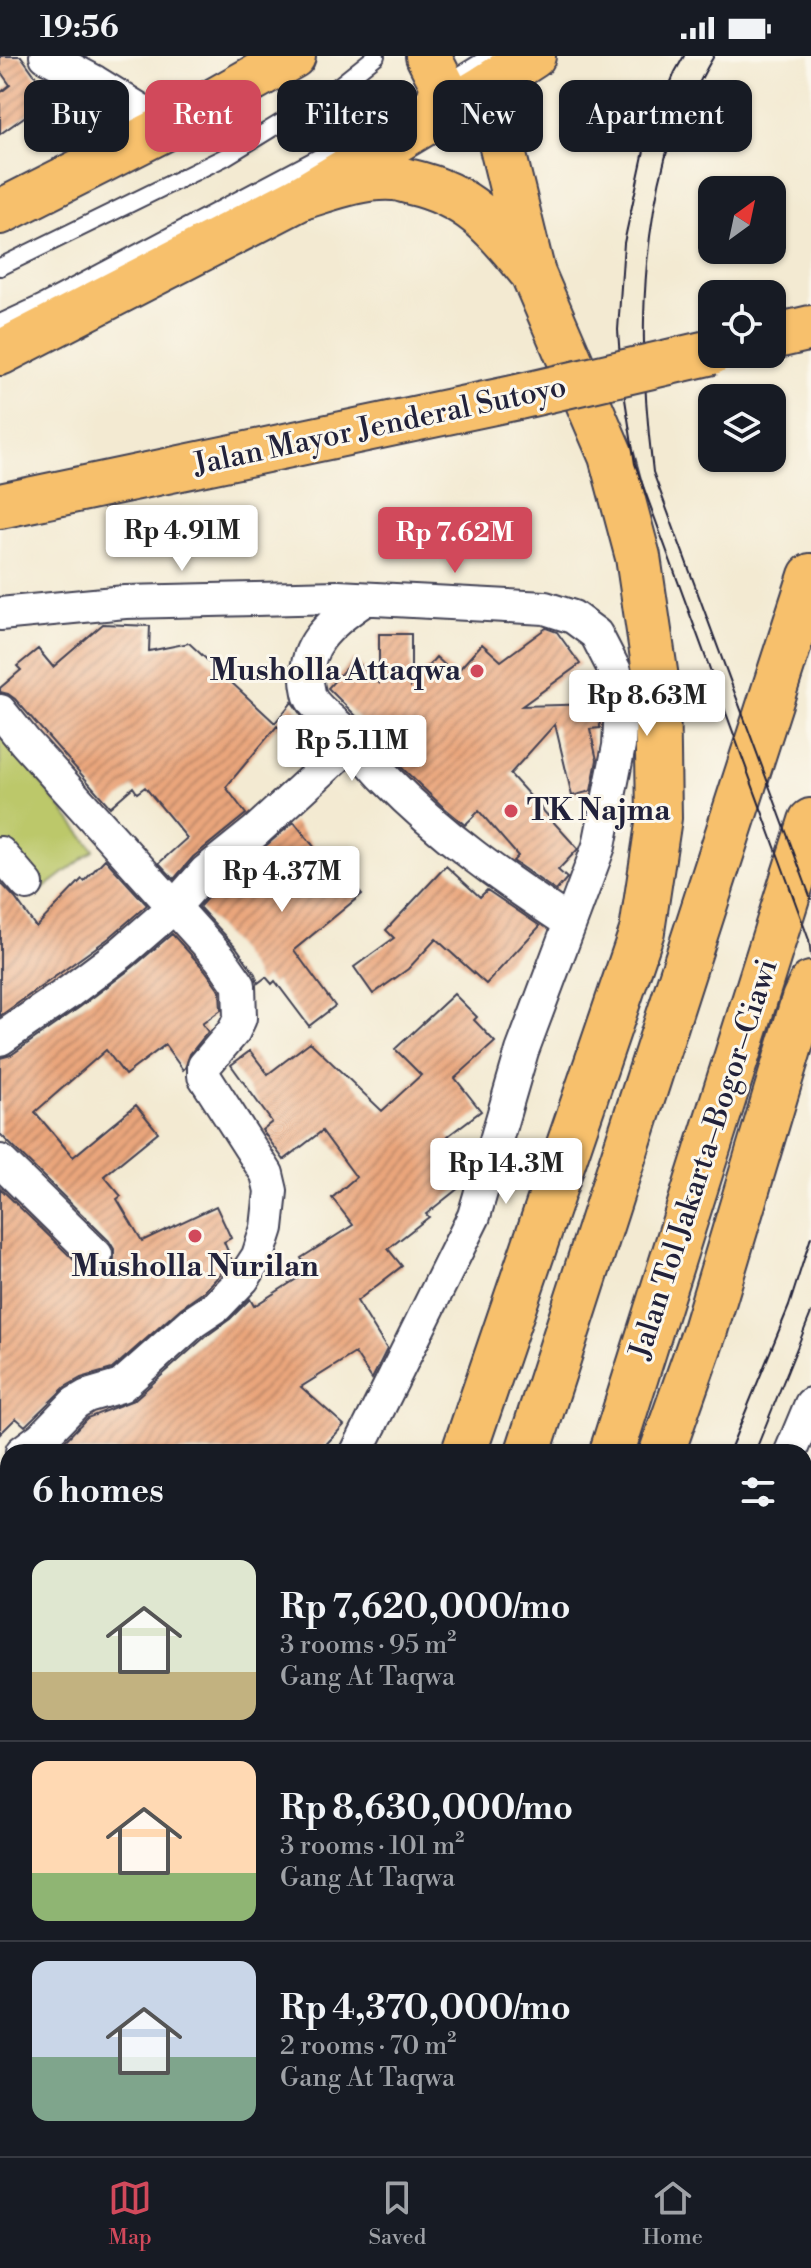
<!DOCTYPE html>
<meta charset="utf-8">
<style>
body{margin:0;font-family:"Libre Bodoni",serif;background:#242831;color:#f1f3f6;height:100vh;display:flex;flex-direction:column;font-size:30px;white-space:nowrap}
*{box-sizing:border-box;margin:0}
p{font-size:26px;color:#9ea1a6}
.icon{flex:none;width:44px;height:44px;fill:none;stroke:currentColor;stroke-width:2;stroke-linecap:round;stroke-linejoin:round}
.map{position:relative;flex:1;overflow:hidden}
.side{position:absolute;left:0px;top:1388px;width:812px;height:712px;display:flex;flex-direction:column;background:#171b24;border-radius:24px 24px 0 0;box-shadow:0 2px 6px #0004}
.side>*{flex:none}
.banner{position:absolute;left:24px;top:24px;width:764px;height:72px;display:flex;gap:16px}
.needle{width:52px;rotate:33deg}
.controls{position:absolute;left:698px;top:120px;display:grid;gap:16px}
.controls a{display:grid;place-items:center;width:88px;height:88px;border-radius:16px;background:#171b24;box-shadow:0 2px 6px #0004;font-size:40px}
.price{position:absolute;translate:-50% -68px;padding:0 18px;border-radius:8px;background:#fff;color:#222;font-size:26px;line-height:52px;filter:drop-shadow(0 2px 4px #0008)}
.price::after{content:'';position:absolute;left:50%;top:48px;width:24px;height:18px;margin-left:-12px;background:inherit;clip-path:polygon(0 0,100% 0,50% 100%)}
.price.selected{background:#d1495b;color:#fff}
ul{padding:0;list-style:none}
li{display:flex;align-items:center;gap:24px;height:200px;padding:0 32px}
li+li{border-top:2px solid #363941}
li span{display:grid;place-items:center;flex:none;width:224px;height:160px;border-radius:16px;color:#555}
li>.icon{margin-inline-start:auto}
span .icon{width:96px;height:96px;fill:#fffc;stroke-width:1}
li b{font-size:34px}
h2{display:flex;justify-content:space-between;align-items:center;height:96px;padding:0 32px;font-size:34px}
.pill{padding:0 28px;border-radius:16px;background:#171b24;box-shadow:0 2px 6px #0004;font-size:28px;line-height:72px}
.pill.selected{background:#d1495b;color:#fff}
.status{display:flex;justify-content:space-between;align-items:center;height:56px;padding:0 40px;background:#171b24;direction:ltr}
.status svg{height:22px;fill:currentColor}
.menu{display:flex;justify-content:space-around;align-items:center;height:112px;border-top:2px solid #363941;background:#171b24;font-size:22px;color:#9ea1a6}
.menu a{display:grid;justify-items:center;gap:4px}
.menu .selected{color:#d1495b}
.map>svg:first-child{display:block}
.garden{fill:#bcc86a;stroke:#6f7552;stroke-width:2}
.building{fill:url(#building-hatch)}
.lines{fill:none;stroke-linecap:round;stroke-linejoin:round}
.service-casing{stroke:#414052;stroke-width:20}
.minor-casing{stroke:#414052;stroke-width:36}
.trunk-casing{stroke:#414052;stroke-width:48}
.motorway-casing{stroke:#414052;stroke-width:48}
.service{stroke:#fff;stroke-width:16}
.minor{stroke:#fff;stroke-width:32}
.trunk{stroke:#f7c06c;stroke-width:44}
.motorway{stroke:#f7c06c;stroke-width:44}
.tram{stroke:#22223b;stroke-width:2}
.trunk-bridge-casing{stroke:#414052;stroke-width:48;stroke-linecap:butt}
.trunk-bridge{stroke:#f7c06c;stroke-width:44}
.poi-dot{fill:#d1495b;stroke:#fbf7ec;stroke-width:3}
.labels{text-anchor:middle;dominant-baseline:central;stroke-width:6;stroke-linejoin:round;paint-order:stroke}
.street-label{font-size:30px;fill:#22223b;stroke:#fbf7ec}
.poi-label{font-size:30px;font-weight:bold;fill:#22223b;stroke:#fbf7ec;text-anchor:end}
</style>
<div class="status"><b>19:56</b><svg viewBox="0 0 49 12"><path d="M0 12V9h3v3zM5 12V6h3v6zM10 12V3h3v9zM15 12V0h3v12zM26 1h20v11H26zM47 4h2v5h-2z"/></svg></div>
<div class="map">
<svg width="811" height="2100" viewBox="0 0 811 2100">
<defs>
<pattern id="building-hatch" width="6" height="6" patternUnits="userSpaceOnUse" patternTransform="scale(2)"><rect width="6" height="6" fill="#eaa67c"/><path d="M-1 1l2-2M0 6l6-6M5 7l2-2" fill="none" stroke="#bd8767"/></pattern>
</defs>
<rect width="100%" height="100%" fill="#fbf7ec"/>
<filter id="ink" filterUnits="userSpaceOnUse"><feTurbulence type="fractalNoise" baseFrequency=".0125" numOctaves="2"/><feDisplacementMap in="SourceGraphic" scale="16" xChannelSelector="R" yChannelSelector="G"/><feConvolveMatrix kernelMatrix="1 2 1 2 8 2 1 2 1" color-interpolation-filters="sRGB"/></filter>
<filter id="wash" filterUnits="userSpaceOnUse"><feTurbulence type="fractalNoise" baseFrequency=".006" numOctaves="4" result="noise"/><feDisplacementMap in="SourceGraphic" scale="32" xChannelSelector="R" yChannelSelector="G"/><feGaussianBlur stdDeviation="1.8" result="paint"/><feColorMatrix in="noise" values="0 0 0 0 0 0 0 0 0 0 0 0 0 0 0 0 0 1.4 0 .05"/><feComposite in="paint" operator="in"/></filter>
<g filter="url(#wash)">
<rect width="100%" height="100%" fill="#f3ead2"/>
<!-- garden -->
<path class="garden" d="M5 681 94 794 39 836 0 785V685Z"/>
<g id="blocks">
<!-- building -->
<path class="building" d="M0 0H21L51 42 0 78V37L10 29 0 15Z
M103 568 150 570 149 595 189 587 275 667 292 646 305 665 326 685 313 697 277 670 226 731 246 758 193 801 174 823 159 807 187 782 145 731 137 737 133 731 110 751 15 643 8 638 0 636V632L21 614 17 610 38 593 53 611Z
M546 572 557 576 580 608 522 650 599 648 600 672 590 673 597 704 591 735 572 740 555 668 510 718 578 793 558 814 567 822 556 835 513 805 518 800 479 755 465 769 441 749 400 710 360 664 328 632 354 603 379 627V578H411V630L436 601 455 618 482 588 501 605Z
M294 766 336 818 342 814 362 838 294 894 335 950 309 970 275 925 272 928 266 921 258 927 255 918 236 891 199 851 218 830Z
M105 803 147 849 109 882 0 960V826L15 842 36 871 82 823 84 825Z
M446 810 480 841 487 834 540 870 486 928 436 883 408 913 373 938 354 911 394 882 386 874Z
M172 878 205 914 220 935 221 954 202 968 208 976 190 998 185 1012 183 1014 165 989 125 1019 106 994 35 1056 73 1101 136 1049 158 1076 104 1120 121 1140 117 1143 142 1185 216 1150 231 1182 224 1186 232 1205 205 1235 181 1252 112 1313 81 1322 65 1331 25 1370 16 1362 0 1378V1132L83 1213 92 1218 102 1217 110 1212 114 1203V1193L109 1185 0 1078V1002L11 999 80 951 133 911Z
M454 938 477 961 474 964 495 986 455 1022 481 1055 448 1080 470 1107 466 1119 457 1126 460 1131 426 1158 429 1161 388 1193 402 1210 357 1245 387 1293 372 1323 355 1297 301 1331 344 1369 319 1396H68L61 1389 87 1362 134 1344 205 1281 230 1263 250 1243 254 1250 309 1215 301 1202 353 1169 332 1142 356 1121 322 1075 284 1104 262 1074 272 1066 231 1009 250 995 268 1018 310 986 382 1055 421 1019 395 993Z"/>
</g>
</g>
<g filter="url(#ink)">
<use href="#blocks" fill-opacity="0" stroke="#414052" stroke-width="2"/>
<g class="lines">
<defs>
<path id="service" d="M391 62 491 0
M0 211 225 101 331 36 376 0
M0 267 43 247 371 74"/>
<path id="minor" d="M46 0 95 26 168 71
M364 544C331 566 298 592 309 637 311 650 336 667 346 677 360 692 372 709 386 723 441 780 505 824 570 867
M0 558 125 546 338 541 545 552 573 561 596 578 615 615 621 648 619 690 599 790 522 995 474 1160 357 1396
M0 655 25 686 220 902 239 929 240 962 234 975 204 1010V1020L267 1118 271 1135 267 1172 258 1200 243 1223 217 1250 193 1266 121 1330 87 1340 75 1347 41 1382 22 1396
M0 797 27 828
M0 983 69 936 121 897 174 851 205 816 256 775 353 686
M0 1105 96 1199
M791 1396 811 1348
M0 1441 8 1425
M0 1737 8 1744
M0 1830 8 1814
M804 1946 811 1937
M0 1948 8 1954
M756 2092 760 2100
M16 2100 20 2092
M497 2100 501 2092"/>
<path id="trunk" d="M428 0 443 30 434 61
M0 156 168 71 293 0
M772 281 811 272
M0 297 302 141 487 30 533 0
M0 450 518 341"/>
<path id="motorway" d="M302 141C331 132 362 120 393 122 399 122 406 125 411 126 468 139 494 169 529 213
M464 1396 642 875 659 762 657 629 638 501 611 400 533 218 487 30
M528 1396 811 520
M612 1396 811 765
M662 1396 705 1274 804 943 811 928
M170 2100 174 2092
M241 2100 245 2092
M338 2100 342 2092"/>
</defs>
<!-- service casing -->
<use href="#service" class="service-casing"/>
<!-- minor casing -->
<use href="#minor" class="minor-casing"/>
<!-- trunk casing -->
<use href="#trunk" class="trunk-casing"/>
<!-- motorway casing -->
<use href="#motorway" class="motorway-casing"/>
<!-- service -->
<use href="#service" class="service"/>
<!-- minor -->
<use href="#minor" class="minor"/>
<!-- trunk -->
<use href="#trunk" class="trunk"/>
<!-- motorway -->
<use href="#motorway" class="motorway"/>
<!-- tram -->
<path class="tram" d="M684 0 675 16 645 90 624 187 618 274 621 317 635 408 809 884 811 900
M714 0C701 21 691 43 681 66 676 77 669 88 666 99 638 203 640 311 653 416L811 843
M729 1396 789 1250 811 1181
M755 1396 811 1257
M431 2100 434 2092
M462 2100 466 2092"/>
<defs>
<path id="trunk-bridge" d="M518 341 712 296"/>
</defs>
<!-- trunk-bridge casing -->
<use href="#trunk-bridge" class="trunk-bridge-casing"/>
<!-- trunk-bridge -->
<use href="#trunk-bridge" class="trunk-bridge"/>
</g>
</g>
<!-- markers -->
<g class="poi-dot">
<circle cx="477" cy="615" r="8"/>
<circle cx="511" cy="755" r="8"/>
<circle cx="195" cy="1180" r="8"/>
</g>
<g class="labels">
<!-- street labels -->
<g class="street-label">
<text transform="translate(380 370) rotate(-12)">Jalan Mayor Jenderal Sutoyo</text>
<text transform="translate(704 1103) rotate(-72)">Jalan Tol Jakarta–Bogor–Ciawi</text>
</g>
<!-- poi labels -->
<g class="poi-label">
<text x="461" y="615">Musholla Attaqwa</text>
<text x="527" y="755" text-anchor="start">TK Najma</text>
<text x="195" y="1211" text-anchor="middle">Musholla Nurilan</text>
</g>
</g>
</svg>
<div class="controls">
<a><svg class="needle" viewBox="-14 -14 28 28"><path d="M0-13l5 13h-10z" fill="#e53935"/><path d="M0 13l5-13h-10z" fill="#9ea1a6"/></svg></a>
<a><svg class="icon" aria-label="locate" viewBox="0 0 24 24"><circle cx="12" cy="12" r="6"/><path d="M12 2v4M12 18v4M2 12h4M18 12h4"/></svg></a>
<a><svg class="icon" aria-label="layers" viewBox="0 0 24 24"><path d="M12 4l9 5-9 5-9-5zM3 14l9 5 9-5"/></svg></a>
</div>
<b class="price" style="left:182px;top:517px">Rp 4.91M</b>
<b class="price selected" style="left:455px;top:519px">Rp 7.62M</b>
<b class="price" style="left:647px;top:682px">Rp 8.63M</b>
<b class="price" style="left:352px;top:727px">Rp 5.11M</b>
<b class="price" style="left:282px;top:858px">Rp 4.37M</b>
<b class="price" style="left:506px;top:1150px">Rp 14.3M</b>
<div class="banner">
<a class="pill">Buy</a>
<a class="pill selected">Rent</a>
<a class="pill">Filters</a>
<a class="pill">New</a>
<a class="pill">Apartment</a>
</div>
<section class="side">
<h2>6 homes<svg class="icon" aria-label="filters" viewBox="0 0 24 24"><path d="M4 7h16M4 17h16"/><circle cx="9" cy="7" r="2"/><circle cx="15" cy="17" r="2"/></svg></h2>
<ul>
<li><span style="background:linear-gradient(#dfe7d0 70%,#c2b280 0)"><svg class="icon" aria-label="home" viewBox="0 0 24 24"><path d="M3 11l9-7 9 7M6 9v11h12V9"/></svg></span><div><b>Rp 7,620,000/mo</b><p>3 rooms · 95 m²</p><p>Gang At Taqwa</p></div></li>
<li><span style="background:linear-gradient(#ffd9b3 70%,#8fb573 0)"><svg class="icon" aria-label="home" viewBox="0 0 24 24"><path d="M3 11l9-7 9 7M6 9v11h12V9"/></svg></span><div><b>Rp 8,630,000/mo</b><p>3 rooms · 101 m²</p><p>Gang At Taqwa</p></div></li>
<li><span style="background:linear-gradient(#c9d6e8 60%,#7fa58c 0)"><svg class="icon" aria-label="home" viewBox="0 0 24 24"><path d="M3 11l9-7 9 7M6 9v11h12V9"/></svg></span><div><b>Rp 4,370,000/mo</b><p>2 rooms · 70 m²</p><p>Gang At Taqwa</p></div></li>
</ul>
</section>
</div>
<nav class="menu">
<a class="selected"><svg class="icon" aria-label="map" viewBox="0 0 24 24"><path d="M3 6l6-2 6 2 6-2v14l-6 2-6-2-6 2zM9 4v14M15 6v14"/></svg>Map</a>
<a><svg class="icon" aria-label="saved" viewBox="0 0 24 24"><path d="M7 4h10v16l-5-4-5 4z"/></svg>Saved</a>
<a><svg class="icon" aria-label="home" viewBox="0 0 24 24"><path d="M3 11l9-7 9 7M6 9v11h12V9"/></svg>Home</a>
</nav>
